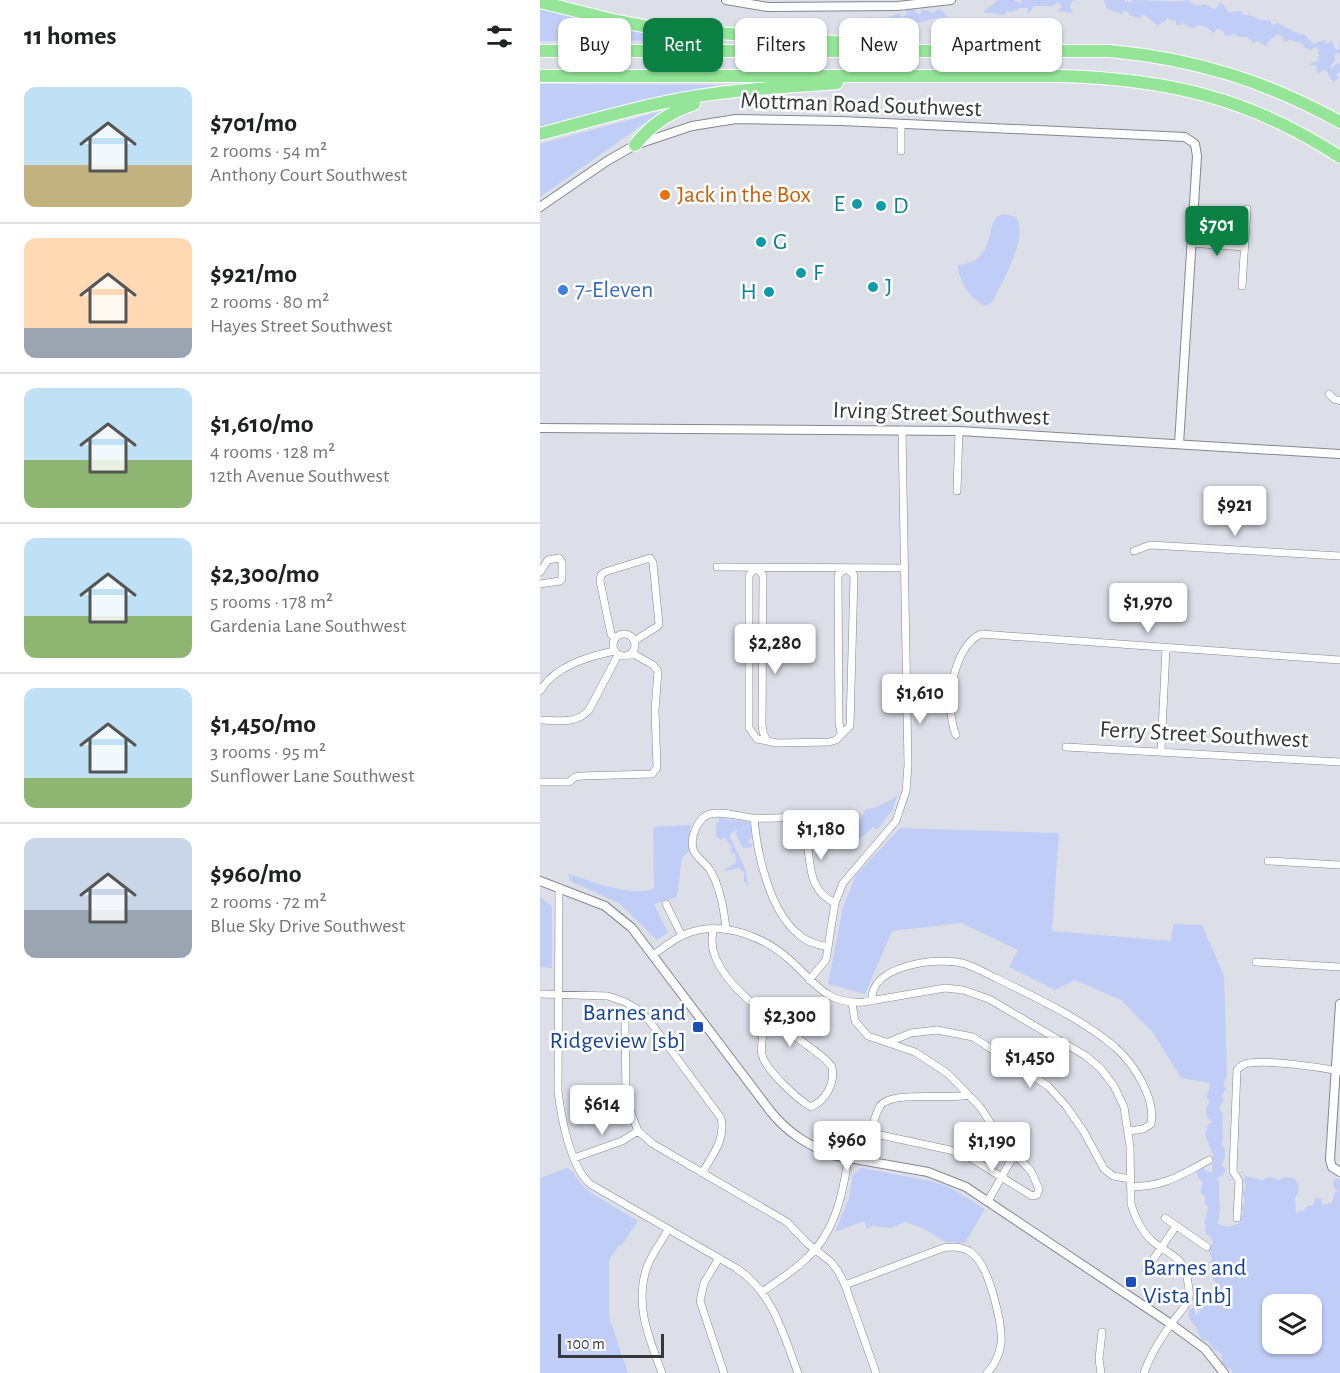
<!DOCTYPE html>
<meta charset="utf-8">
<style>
body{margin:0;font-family:"Alegreya Sans",sans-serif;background:#f6f6f6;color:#202124;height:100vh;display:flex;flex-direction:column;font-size:22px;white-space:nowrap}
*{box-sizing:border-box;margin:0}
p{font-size:20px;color:#757577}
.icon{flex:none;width:33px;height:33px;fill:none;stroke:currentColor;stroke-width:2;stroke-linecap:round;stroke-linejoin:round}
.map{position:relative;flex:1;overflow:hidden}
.details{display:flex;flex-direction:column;background:#fff;width:540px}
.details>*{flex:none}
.hud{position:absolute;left:18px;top:18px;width:570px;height:54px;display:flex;gap:12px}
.tools{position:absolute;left:722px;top:1294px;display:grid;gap:12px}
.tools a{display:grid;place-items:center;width:60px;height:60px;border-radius:12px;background:#fff;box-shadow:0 2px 4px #0004;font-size:30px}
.scale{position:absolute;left:18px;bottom:15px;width:106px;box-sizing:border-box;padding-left:6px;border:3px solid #37383b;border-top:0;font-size:16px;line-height:21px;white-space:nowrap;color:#37383b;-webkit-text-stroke:4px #fff;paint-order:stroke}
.price{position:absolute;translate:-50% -51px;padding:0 14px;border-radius:6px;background:#fff;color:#222;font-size:20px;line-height:39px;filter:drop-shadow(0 2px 3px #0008)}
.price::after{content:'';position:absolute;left:50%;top:36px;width:18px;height:14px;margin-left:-9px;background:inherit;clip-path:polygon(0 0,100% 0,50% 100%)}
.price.selected{background:#0b8043;color:#fff}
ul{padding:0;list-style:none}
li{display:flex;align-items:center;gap:18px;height:150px;padding:0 24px}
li+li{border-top:2px solid #e0e0e0}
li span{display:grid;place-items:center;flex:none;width:168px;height:120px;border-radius:12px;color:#555}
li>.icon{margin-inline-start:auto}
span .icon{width:72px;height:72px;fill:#fffc;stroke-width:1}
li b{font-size:26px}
h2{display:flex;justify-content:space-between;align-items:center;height:72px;padding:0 24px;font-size:26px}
.pill{padding:0 21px;border-radius:12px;background:#fff;box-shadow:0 2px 4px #0004;font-size:21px;line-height:54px}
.pill.selected{background:#0b8043;color:#fff}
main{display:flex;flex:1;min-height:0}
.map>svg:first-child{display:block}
.green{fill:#bfcdf7;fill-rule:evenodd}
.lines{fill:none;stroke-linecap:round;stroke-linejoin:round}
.minor-casing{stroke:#84878e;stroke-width:8}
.tertiary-casing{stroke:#84878e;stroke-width:10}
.motorway-casing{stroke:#fff;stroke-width:14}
.minor{stroke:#fff;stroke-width:7}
.tertiary{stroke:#fff;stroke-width:8}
.motorway{stroke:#94e598;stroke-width:12}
.food-dot{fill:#e8710a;stroke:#fff;stroke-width:2}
.culture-dot{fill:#0f9aa8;stroke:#fff;stroke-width:2}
.shop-dot{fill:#3f7fe0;stroke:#fff;stroke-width:2}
.transit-dot{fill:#1a4fb4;stroke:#fff;stroke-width:2}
.labels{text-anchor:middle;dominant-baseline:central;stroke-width:5;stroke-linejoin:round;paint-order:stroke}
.street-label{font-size:24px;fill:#37383b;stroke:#fff}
.food-label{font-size:24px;fill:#c56008;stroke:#fff;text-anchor:start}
.culture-label{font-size:24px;fill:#0d838f;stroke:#fff;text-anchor:start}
.shop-label{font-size:24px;fill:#366cbe;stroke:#fff;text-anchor:start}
.transit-label{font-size:24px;fill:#164399;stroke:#fff;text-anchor:end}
</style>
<main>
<section class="details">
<h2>11 homes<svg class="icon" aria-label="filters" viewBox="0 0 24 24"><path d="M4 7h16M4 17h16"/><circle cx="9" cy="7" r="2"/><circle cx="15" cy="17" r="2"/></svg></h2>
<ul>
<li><span style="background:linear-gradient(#bfe0f5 65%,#c2b280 0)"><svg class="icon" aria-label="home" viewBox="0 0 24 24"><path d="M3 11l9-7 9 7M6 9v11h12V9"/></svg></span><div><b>$701/mo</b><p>2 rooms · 54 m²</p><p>Anthony Court Southwest</p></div></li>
<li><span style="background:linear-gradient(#ffd9b3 75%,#9aa5b1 0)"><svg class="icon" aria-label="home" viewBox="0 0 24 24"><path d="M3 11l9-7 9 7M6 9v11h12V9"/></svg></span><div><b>$921/mo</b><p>2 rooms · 80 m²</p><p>Hayes Street Southwest</p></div></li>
<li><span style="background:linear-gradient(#bfe0f5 60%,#8fb573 0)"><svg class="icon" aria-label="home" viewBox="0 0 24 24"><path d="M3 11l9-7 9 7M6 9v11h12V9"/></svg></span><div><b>$1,610/mo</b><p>4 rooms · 128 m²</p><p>12th Avenue Southwest</p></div></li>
<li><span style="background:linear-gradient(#bfe0f5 65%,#8fb573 0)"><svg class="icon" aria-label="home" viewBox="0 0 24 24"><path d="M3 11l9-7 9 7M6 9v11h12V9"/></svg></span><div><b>$2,300/mo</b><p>5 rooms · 178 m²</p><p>Gardenia Lane Southwest</p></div></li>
<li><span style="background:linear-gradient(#bfe0f5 75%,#8fb573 0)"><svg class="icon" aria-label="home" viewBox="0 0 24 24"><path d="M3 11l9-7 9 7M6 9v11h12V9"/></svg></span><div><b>$1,450/mo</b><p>3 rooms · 95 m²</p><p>Sunflower Lane Southwest</p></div></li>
<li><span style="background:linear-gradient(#c9d6e8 60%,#9aa5b1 0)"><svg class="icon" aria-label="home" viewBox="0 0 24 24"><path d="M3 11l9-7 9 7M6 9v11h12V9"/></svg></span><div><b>$960/mo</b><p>2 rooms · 72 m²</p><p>Blue Sky Drive Southwest</p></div></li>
</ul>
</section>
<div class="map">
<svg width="800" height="1373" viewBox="0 0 800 1373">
<rect width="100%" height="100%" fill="#dcdfe8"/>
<!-- green -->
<path class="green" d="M458 0H474L481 4 482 0H537L532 1 530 7 533 13 517 11 522 6 517 2 513 6H493L490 13 487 12 488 8H481L471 12 467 10 465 15 443 12Z
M564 0H584L586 2 588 0 589 3 593 0C612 0 632 3 649 0 651 5 660 7 664 4L675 9 681 2 688 12 701 11 703 15C714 13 718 23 730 20L732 25 737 23 762 35H765L773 44 785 40 786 44 792 41 795 49 799 50 800 42V54L796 53 794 57 795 61 790 66 792 69 797 63 800 64V72L796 74 799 78 794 81 791 80 787 71 783 70 779 73 776 69 777 66 770 65 771 63 780 60 777 57 780 56 778 53 780 50 775 47 771 50 763 47 764 44 750 40 744 42 743 37 737 34 727 43V47L717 41 713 43 707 37H698L695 34 686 36 682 30 677 29 673 33 667 27 658 25 657 27 652 28 642 23V25H636V20H630L627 17V20L617 25 603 14 601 18 589 15V12L584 11 582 14 566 8Z
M0 6 83 29 104 32 211 40 0 41Z
M373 9 378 14H381L382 9 394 13 395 11 401 9 407 17 401 21 397 18 369 25 349 23 350 27H345L342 23 340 24 336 21 334 25H330L328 23 325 28 319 23V20H325L326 17C338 18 348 19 359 13L362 17 367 15 366 10Z
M0 84 179 85 112 99 0 128Z
M122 111 0 197V144Z
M464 214 476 217C489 238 462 282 452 302L446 306C430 299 419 282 418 265 462 260 441 217 464 214Z
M357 796 353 809 337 830 333 827C323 836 316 845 302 843L297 848 294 840H290V838L296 834 297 826 300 823 315 830 326 809C335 809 349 801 357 796Z
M179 818 210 822 212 838H209V843H212L211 847 203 848 196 835 197 830 190 834V837C196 852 211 872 207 888L206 882H204V871H201L200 868 186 871 185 869 196 863 195 853 192 854 190 849 192 848 185 837 180 840 176 836V823L179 822Z
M150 825 149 851 142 858 137 897 114 904 128 933 117 940 79 903 30 881 28 874C49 880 95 899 114 888L113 827Z
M360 828 519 833 512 931 631 941 633 924 662 925 684 976 687 1075 683 1085 686 1089 681 1096 684 1100 679 1108 683 1114C681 1125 684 1134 682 1145L685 1149V1157L681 1165 686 1169 683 1176 676 1178 679 1181C679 1190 679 1198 680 1207 680 1213 678 1218 678 1224L688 1227 700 1223 699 1219 703 1214 702 1208 705 1201 702 1194 706 1187 703 1181 705 1176 722 1180 729 1177 739 1180 745 1177 754 1178 759 1186 758 1193 755 1198 756 1214 760 1211H764L766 1207 773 1205 775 1198 781 1199 782 1205 792 1203 795 1192H797L793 1184 795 1179H800V1373H693L691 1369 682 1365V1354L673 1349 668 1341 662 1340C659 1336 658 1331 656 1327 651 1320 648 1320 649 1310L654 1307 656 1316 663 1304 675 1295 672 1290 677 1284 673 1280V1273L669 1266 672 1259 668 1249 673 1244 670 1235H666L665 1229 666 1226 664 1221 666 1218 668 1207 664 1202 666 1197 661 1194V1187L663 1182 659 1179 656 1172 661 1167 670 1173 673 1171 672 1168 673 1155 665 1134 668 1125 672 1122 667 1117 666 1108 670 1101 667 1098 670 1083 641 1078 614 1034 581 1000 535 980 515 990 469 967 478 950 421 923 352 931 325 994 288 984 303 907 316 875ZM732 1305H771V1344H732Z
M0 897 12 906V968L0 967Z
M27 1168 34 1172V1175L45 1188 53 1194 98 1221 81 1246 79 1245 69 1260V1317L88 1373H0V1178Z
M321 1168 390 1181 409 1187 445 1209 425 1243 406 1242 382 1228 365 1222 352 1228 332 1226 327 1229 324 1221 295 1232 309 1198 313 1175Z"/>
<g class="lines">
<defs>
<path id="minor" d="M361 124V151
M651 243 704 247
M702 286 707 209
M789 394 794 399 800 401
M417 491 419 431
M594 551 610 545 800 556
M177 567 365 568
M216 568 223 575 222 725 223 732 227 741 217 739 209 728V575Z
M0 572 8 560 19 558 22 562V579L20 581 0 584
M73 645a11 11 0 1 1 22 0a11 11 0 1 1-22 0Z
M75 639 71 634 60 581 61 575 65 572 110 558 113 563 119 624 118 626 94 641
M0 691C15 666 47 657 74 651
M0 720C18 720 36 725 49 710L78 655
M301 733 299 723 298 575 306 568
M416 735C404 708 412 647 441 634L800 660
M227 741 237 743 289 742 296 740 310 726 314 575 306 568
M526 747 800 762
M621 751 626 648
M0 782H29L35 777 41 776 112 774 117 768 115 710 118 671 113 665 92 653
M214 818C217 854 230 915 262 937 269 943 279 945 288 947
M728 861 800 865
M19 888 18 1091C21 1117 30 1166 50 1184L196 1268C233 1292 243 1334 258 1373
M126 904 142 936
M173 928C172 938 171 947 175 956 188 992 239 1023 268 1046 276 1052 286 1058 292 1067 295 1084 286 1100 271 1107 257 1099 226 1070 222 1055 220 1048 223 1038 223 1031L234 1022
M186 929C184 910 180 886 170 870 166 863 155 857 153 849 150 837 158 817 170 814 184 811 198 816 212 818 226 819 240 818 254 817 280 840 256 885 295 903
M113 955C124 947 135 938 148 933 183 920 225 937 251 961 275 983 287 1005 324 1002L405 988 423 990 449 999 546 1056 561 1069 574 1086 584 1107 590 1147 591 1204C595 1218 601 1230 611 1240 628 1255 646 1256 648 1283 649 1288 650 1293 649 1297 647 1307 636 1316 631 1324 620 1340 610 1355 604 1373
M716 962 800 967
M269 980 286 960 295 903 303 883 356 821 366 791 368 765 362 430
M0 994 68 996 85 1002 96 1008 108 1019 181 1118C186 1139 172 1156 162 1173
M332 1001C329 965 397 957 422 963 434 966 445 973 456 978 495 997 542 1019 575 1047 594 1064 616 1098 611 1124L603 1129 589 1131
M312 1003 315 1021 328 1036 375 1052 407 1073 419 1085 440 1107 463 1142 491 1171 499 1189 497 1195 492 1196 431 1158 410 1150 331 1133
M91 1005 85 1021 86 1100 98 1131 113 1144 247 1222 267 1243 291 1262 298 1271 305 1285 336 1373
M349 1042 371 1033 397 1030 433 1037 508 1086 526 1106 544 1132 564 1169 573 1176 591 1179
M34 1158 82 1141 98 1131
M324 1161C327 1147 333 1118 340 1106 352 1090 408 1100 428 1095
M590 1187C626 1186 639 1176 669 1160
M448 1201 474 1155
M625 1218 667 1247
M697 1218 699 1181 693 1171 697 1070C700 1066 703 1064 709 1063 730 1060 778 1067 800 1071
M179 1258 164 1283 160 1301 184 1373
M606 1270 636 1226
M305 1285 403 1248C414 1246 426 1247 434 1255 449 1268 463 1324 461 1344 459 1355 455 1365 447 1373
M222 1292C237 1281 254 1271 267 1258 295 1232 303 1194 308 1159
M122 1373C109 1338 94 1304 107 1267 112 1254 121 1242 128 1230
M561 1373 559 1359 562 1332"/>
<path id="tertiary" d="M186 0 228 7 358 6 411 0
M0 207 67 161 95 145 152 126 196 119 302 121 645 137 655 144 657 156 639 444
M0 428 419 431 800 454
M0 881 65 906 92 928 231 1112C248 1133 268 1145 292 1155L388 1172 426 1187 631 1324 665 1349 684 1373
M800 1004 790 1160 792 1167 800 1172"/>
<path id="motorway" d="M0 2 77 21 114 28 319 44
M0 51H570C655 59 726 81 800 122
M0 76H520C627 79 710 98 800 157
M0 134C54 120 109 103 165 95 208 88 252 87 297 83
M95 145C111 124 130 112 154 104"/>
</defs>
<!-- minor casing -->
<use href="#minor" class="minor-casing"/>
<!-- tertiary casing -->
<use href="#tertiary" class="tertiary-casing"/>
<!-- motorway casing -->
<use href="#motorway" class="motorway-casing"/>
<!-- minor -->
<use href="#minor" class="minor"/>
<!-- tertiary -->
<use href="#tertiary" class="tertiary"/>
<!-- motorway -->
<use href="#motorway" class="motorway"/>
</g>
<!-- markers -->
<circle class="food-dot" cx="125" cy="195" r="6"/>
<g class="culture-dot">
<circle cx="317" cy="204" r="6"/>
<circle cx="341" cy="206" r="6"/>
<circle cx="221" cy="242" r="6"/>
<circle cx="261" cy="273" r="6"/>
<circle cx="333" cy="287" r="6"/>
<circle cx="229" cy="292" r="6"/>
</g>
<circle class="shop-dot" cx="23" cy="290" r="6"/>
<g class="transit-dot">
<rect x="152" y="1021" width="12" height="12" rx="3"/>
<rect x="585" y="1276" width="12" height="12" rx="3"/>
</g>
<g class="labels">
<!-- street labels -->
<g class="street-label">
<text transform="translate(321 105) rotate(2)">Mottman Road Southwest</text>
<text transform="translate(401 414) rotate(2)">Irving Street Southwest</text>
<text transform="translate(664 735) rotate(3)">Ferry Street Southwest</text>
</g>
<!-- food labels -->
<g class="food-label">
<text x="137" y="195">Jack in the Box</text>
</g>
<!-- culture labels -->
<g class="culture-label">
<text x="305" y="204" text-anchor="end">E</text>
<text x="353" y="206">D</text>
<text x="233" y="242">G</text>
<text x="273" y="273">F</text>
<text x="345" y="287">J</text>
<text x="217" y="292" text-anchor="end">H</text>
</g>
<!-- shop labels -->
<g class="shop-label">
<text x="35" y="290">7-Eleven</text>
</g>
<!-- transit labels -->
<g class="transit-label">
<text x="146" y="1013">Barnes and<tspan x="146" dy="28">Ridgeview [sb]</tspan></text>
<text x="603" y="1268" text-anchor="start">Barnes and<tspan x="603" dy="28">Vista [nb]</tspan></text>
</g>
</g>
</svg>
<div class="tools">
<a><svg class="icon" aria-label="layers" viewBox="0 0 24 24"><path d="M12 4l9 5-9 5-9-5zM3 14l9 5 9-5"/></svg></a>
</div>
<div class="scale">100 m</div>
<b class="price selected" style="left:677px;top:257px">$701</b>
<b class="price" style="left:695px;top:537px">$921</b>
<b class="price" style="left:608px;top:634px">$1,970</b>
<b class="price" style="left:235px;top:675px">$2,280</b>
<b class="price" style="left:380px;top:725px">$1,610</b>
<b class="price" style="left:281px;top:861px">$1,180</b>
<b class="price" style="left:250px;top:1048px">$2,300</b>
<b class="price" style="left:490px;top:1089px">$1,450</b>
<b class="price" style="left:62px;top:1136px">$614</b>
<b class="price" style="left:307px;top:1172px">$960</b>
<b class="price" style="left:452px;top:1173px">$1,190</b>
<div class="hud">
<a class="pill">Buy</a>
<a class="pill selected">Rent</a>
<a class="pill">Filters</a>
<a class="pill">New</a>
<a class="pill">Apartment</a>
</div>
</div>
</main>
